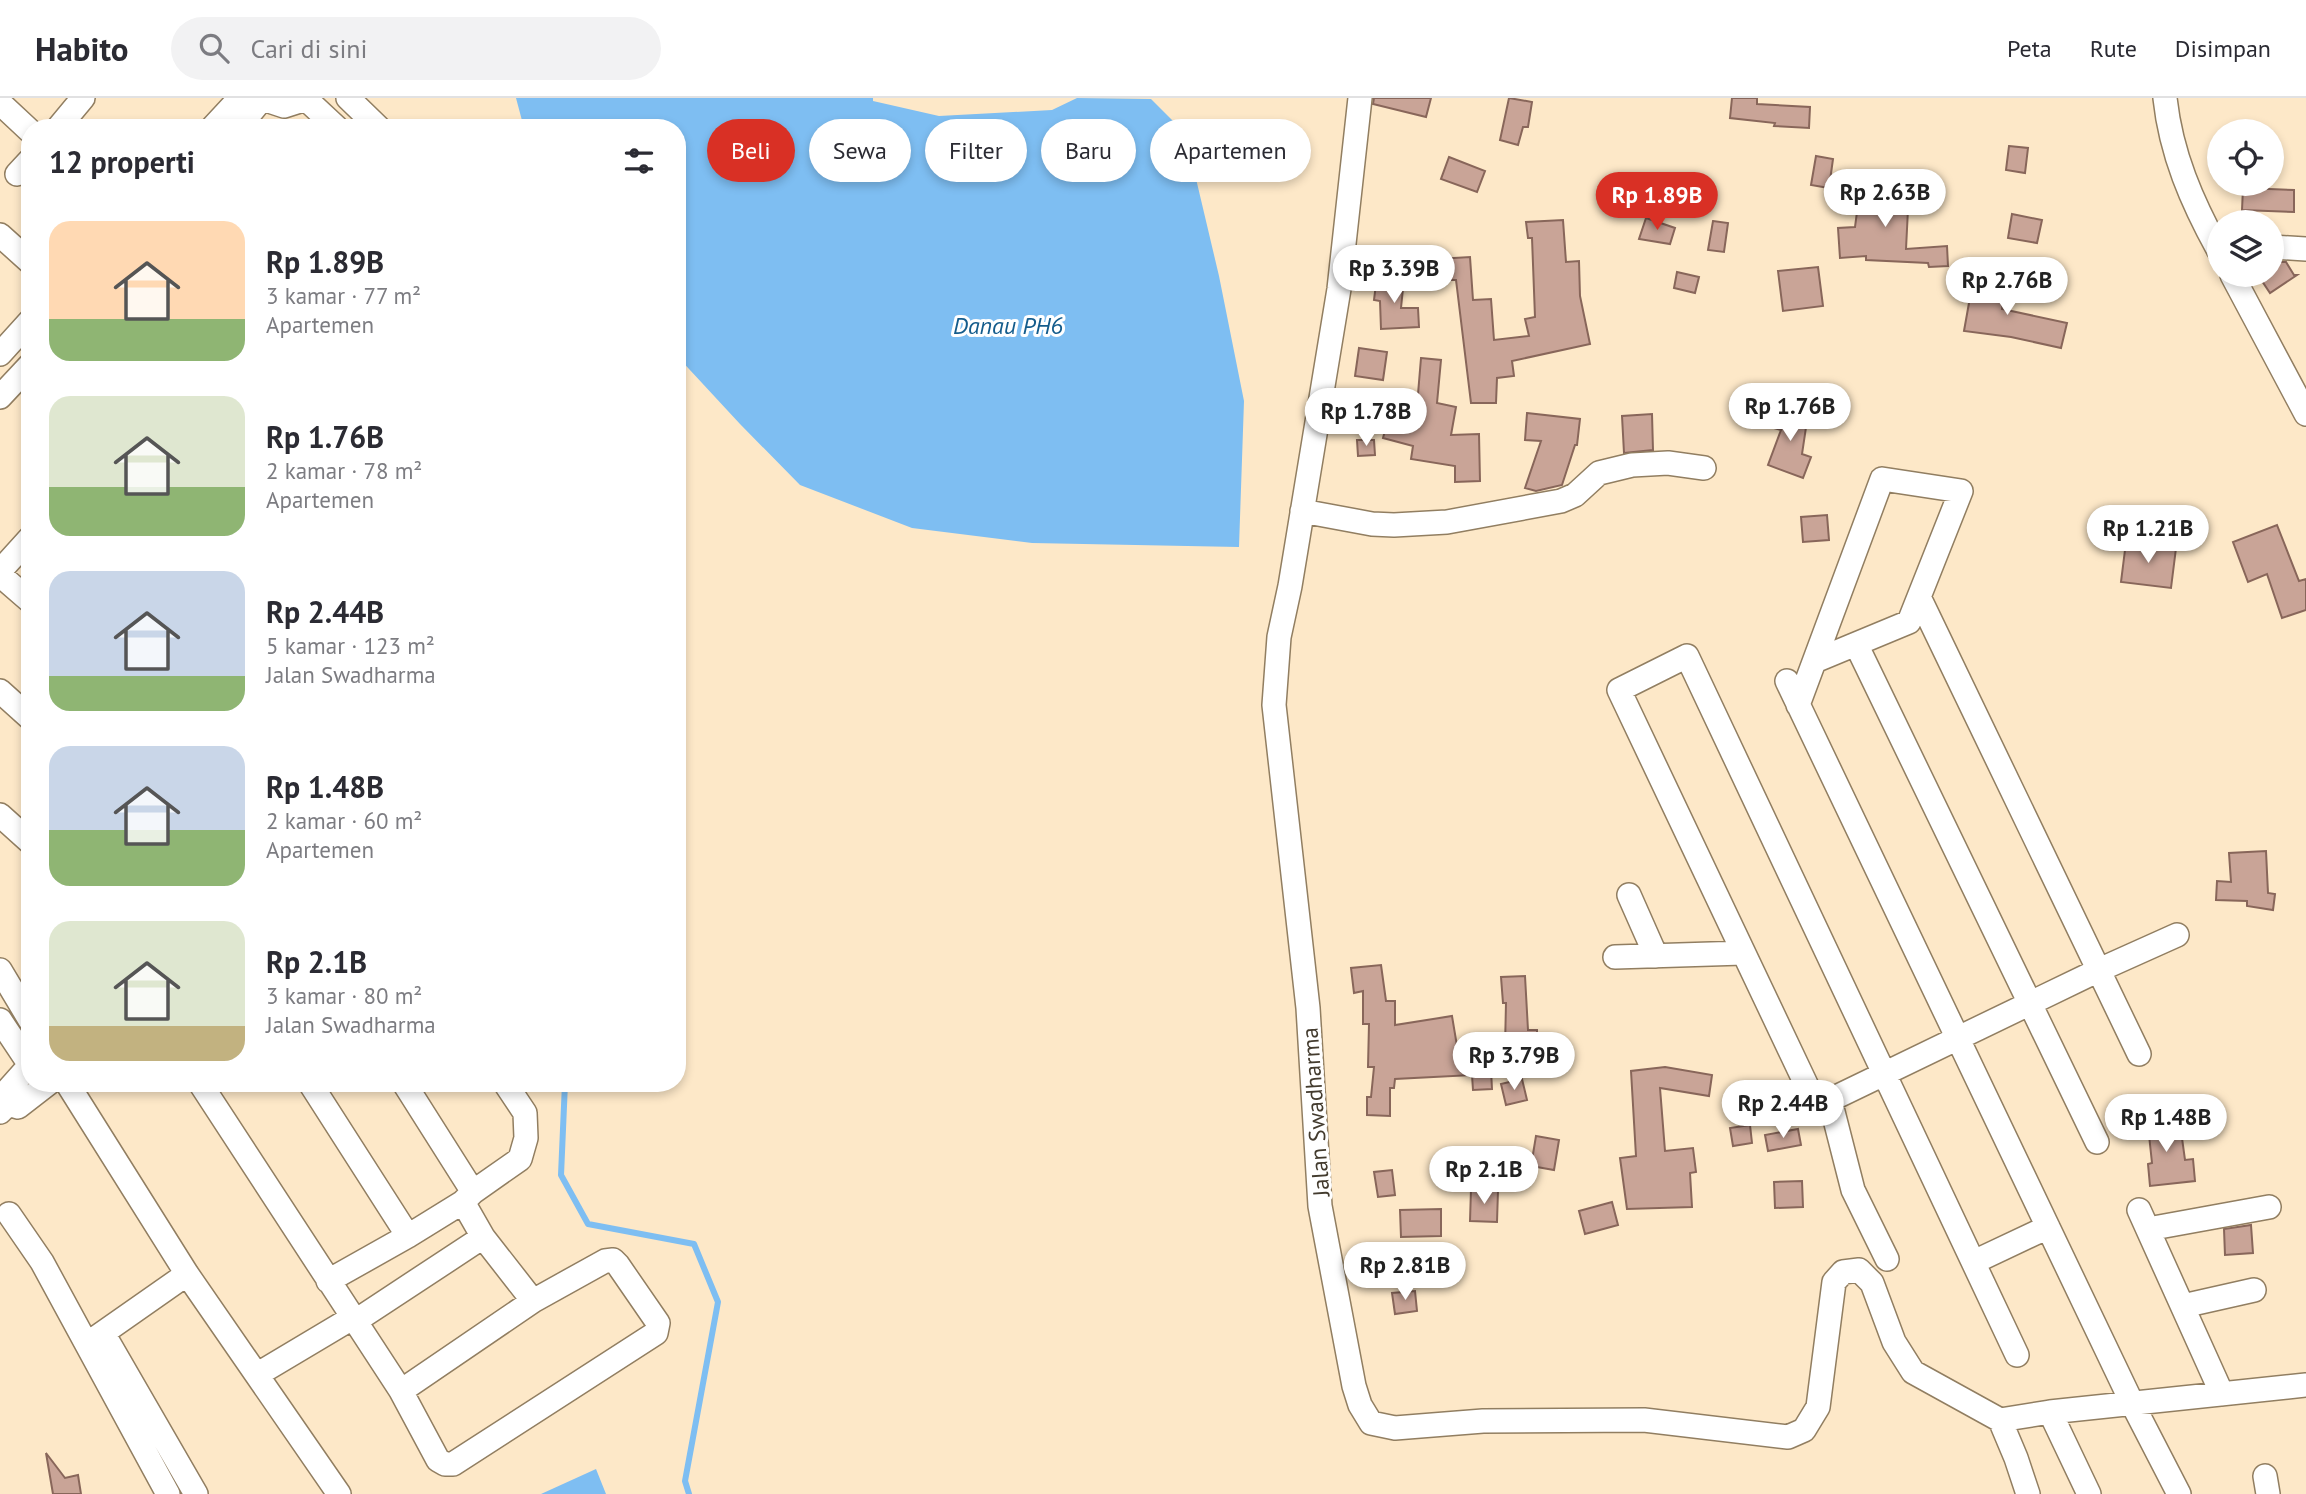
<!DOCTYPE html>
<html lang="id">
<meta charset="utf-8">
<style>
body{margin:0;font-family:"PT Sans",sans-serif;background:#f2f2f3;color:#2b2b33;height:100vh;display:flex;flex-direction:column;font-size:26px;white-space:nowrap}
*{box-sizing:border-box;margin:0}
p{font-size:23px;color:#7c7c81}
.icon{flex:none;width:38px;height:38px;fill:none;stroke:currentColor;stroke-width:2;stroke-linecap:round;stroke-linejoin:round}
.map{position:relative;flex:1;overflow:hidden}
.side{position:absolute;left:21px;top:21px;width:665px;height:973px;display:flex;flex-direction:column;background:#fff;border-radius:28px;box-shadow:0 4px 10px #0003}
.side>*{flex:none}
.top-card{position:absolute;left:707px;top:21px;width:665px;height:63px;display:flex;gap:14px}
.buttons{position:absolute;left:2207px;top:21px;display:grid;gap:14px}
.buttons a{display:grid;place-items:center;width:77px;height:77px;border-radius:50%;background:#fff;box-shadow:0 4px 10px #0003;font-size:35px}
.price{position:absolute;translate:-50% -60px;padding:0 16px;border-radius:24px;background:#fff;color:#222;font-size:23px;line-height:46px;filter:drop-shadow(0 2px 4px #0008)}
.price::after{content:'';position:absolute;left:50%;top:42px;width:21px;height:16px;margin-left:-10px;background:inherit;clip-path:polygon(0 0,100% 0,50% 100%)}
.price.on{background:#d93025;color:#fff}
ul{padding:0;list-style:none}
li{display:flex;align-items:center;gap:21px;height:175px;padding:0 28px}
li span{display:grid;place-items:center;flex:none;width:196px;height:140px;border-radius:21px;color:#555}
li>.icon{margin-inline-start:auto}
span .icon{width:84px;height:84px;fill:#fffc;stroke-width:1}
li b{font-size:30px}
h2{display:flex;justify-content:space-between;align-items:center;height:84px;padding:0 28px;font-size:30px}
.pill{padding:0 24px;border-radius:32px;background:#fff;box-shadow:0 4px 10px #0003;font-size:24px;line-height:63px}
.pill.on{background:#d93025;color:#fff}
header{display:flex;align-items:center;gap:42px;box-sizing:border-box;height:98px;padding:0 35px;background:#fff;border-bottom:2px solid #e1e1e2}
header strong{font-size:33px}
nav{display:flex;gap:38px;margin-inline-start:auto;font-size:24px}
.search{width:490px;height:63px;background:#f2f2f3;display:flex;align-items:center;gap:18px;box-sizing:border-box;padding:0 24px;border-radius:38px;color:#7c7c81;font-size:26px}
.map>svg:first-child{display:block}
.water{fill:#7ebef2}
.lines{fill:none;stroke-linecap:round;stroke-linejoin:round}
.stream{stroke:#7ebef2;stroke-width:6}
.building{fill:#c9a497;stroke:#88665a;stroke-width:2}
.minor-casing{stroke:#917e61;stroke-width:26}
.minor{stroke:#fff;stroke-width:23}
.labels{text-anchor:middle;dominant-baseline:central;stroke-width:6;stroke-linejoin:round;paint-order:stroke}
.street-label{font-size:23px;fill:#433b2e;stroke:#fff}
.water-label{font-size:24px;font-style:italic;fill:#145c8c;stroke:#fff}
</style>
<header>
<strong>Habito</strong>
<div class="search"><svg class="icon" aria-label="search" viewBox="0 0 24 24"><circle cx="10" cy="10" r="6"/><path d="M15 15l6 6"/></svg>Cari di sini</div>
<nav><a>Peta</a><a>Rute</a><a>Disimpan</a></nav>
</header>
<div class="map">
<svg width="2306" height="1396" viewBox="0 0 2306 1396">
<rect width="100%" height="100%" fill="#fde8c8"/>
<!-- water -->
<path class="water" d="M516 0H873V3L939 18 1052 12 1077 0 1151 1 1174 24 1193 68 1219 178 1244 303 1239 449 1032 445 912 430 800 387 740 326 677 258V30H524Z
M596 1371 606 1396H541Z"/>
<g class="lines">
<!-- stream -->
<path class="stream" d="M565 985 561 1077 588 1126 694 1146 718 1204 685 1383 689 1396"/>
</g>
<!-- building -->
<path class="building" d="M1374 0H1431L1426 19 1373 6Z
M1509 0 1532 4 1528 29H1523L1518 47 1500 42Z
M1732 0H1757V6L1810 9 1809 30 1774 28 1775 25 1730 20Z
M2009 48 2028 50 2025 75 2006 72Z
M1816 58 1833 61 1829 90 1811 87Z
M1449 59 1485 73 1477 94 1441 81Z
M1861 84 1914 93 1911 112 1908 111 1906 151 1947 148 1948 168 1929 169 1928 165 1866 162V158L1840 160 1838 130 1855 129Z
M2243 90 2294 92V114L2242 112Z
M2012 116 2042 122 2037 145 2008 140Z
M1646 120 1675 130 1670 146 1639 141Z
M1563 122 1566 164 1579 163 1580 198 1590 246 1512 263 1514 278 1497 280 1496 305H1471L1456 182H1440L1438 161 1470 159 1473 202 1491 201 1494 242 1529 238 1525 221 1535 219 1532 140H1528L1526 124Z
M1713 123 1728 125 1724 154 1708 152Z
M2280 164H2286L2294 177H2297L2270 195 2258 177H2272V169Z
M1818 169 1823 208 1783 213 1778 173Z
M1677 174 1699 179 1695 195 1674 190Z
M1974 177 2006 183 2002 211 2067 225 2061 250 2011 239 1964 233Z
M1377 178 1404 181 1401 210H1418L1419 229 1381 231 1380 203 1374 202Z
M1359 250 1387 254 1383 282 1355 278Z
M1421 260 1441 262 1437 305 1456 309 1451 337 1479 336 1480 383 1455 384V368L1411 361 1413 348 1383 340 1390 314 1416 320Z
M1777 311 1808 316 1802 356 1811 359 1803 380 1768 367 1781 332 1774 330Z
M1527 315 1580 321 1577 347H1575L1562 387 1536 393 1525 390 1541 343 1525 342Z
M1652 316 1653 352 1624 355 1622 318Z
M1357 342H1374L1375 357 1358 358Z
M1827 417 1829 442 1803 444 1801 419Z
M2277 427 2299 483 2306 481V512L2282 520 2267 476 2248 484 2233 444Z
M2126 444 2176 450 2171 490 2121 484Z
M2266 753 2268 795 2275 796 2273 812 2247 808V803L2216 802 2217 783 2231 784 2229 755Z
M1381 867 1386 903H1395V927L1452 918 1458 954 1490 951 1492 991 1473 992 1472 977 1395 981 1394 990H1390V1018L1367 1017V999H1371L1374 969H1368L1369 926H1363V893L1354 895 1351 870Z
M1525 878 1528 932H1537V949H1505L1506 905H1503L1501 879Z
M1665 969 1712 977 1709 998 1660 990 1665 1053 1693 1050 1696 1074 1690 1075 1692 1109 1627 1111 1620 1060 1636 1058 1631 973Z
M1522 981 1527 1002 1506 1007 1501 986Z
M2168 1017 2170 1041 2182 1040 2185 1062 2193 1061 2195 1083 2150 1088 2148 1066 2152 1065 2149 1037H2144L2143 1018Z
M1750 1027 1752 1045 1733 1048 1730 1030Z
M1798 1031 1801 1047 1768 1053 1765 1037Z
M1536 1038 1559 1042 1554 1072 1531 1068Z
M1392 1072 1395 1097 1378 1099 1374 1074Z
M1802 1083 1803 1109 1775 1110 1774 1084Z
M1471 1091 1498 1092 1497 1124 1470 1123Z
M1612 1104 1618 1127 1585 1136 1579 1113Z
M1441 1111V1138L1401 1139 1400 1112Z
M2251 1127 2253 1155 2225 1157 2224 1131Z
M1415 1193 1417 1213 1395 1216 1392 1195Z
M46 1355 65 1380 78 1377 81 1396H53Z"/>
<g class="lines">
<defs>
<path id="minor" d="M260 0 284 8 309 0
M348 0 379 30
M1360 0 1339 191 1290 488 1279 539 1274 607 1308 910 1320 1108 1354 1288 1360 1307 1371 1325 1395 1330 1483 1323 1644 1322 1788 1339 1804 1332 1818 1309 1834 1184 1843 1174 1859 1172 1872 1185 1894 1244 1913 1274 2000 1322 2016 1360 2028 1396
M2165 0C2171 56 2192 104 2219 153
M307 2 337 30
M0 5 30 33
M58 30 83 0
M212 30 240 0
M238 30 262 1
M17 76 30 62
M0 137 30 164
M2272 149 2306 151
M2232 177 2306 316
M0 256 30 223
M0 299 30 267
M1302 413 1372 426 1394 427 1447 424 1561 403 1575 397 1599 375 1632 367 1668 365 1704 370
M0 473 30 440
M0 477 30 503
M1919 499 2139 956
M1856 546 2097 1044
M1787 583 2132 1305 2179 1396
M0 593 30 620
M1798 607 1882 381 1961 393 1909 524 1815 563
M0 717 30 744
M1629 797 1656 858
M1615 859 1743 855
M0 872 30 922
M0 922 30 967
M67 985 187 1176 339 1396
M200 985 401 1293 438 1362 445 1366H453L656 1235 658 1225 618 1167 613 1162 605 1163 533 1203 401 1293
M310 985 408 1138
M404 985 473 1094
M1830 1002 1853 1092 1887 1161
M8 1006 18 1009 49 985
M0 1014 8 1006 7 993 30 967
M463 1104 483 1139
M2139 1112 2222 1296
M9 1116 42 1164 168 1396
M2148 1131 2269 1109
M1974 1164 2048 1129
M328 1183 408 1138 463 1104 473 1094 520 1061 526 1040 525 1015 505 985
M2183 1208 2254 1192
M354 1224 483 1139 533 1203
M103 1235 196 1396
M90 1244 187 1176
M2017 1257 1687 558 1619 592 1814 1003 1830 1002 2099 872 2177 837
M258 1276 352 1220
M2050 1314 2089 1396
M2000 1322 2050 1314 2306 1287
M2265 1378 2268 1396"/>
</defs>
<!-- minor casing -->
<use href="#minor" class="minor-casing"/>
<!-- minor -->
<use href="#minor" class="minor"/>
</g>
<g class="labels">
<!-- street labels -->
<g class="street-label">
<text transform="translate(1315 1014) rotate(-94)">Jalan Swadharma</text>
</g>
<!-- water labels -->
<g class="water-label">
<text x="1008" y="227">Danau PH6</text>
</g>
</g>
</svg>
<div class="buttons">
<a><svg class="icon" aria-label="locate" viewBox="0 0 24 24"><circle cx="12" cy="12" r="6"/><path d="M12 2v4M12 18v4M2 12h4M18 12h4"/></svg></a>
<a><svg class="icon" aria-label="layers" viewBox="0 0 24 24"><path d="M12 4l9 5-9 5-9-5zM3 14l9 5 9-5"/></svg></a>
</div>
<b class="price" style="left:1885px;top:131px">Rp 2.63B</b>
<b class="price on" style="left:1657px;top:134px">Rp 1.89B</b>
<b class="price" style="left:1394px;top:207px">Rp 3.39B</b>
<b class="price" style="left:2007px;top:219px">Rp 2.76B</b>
<b class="price" style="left:1790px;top:345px">Rp 1.76B</b>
<b class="price" style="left:1366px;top:350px">Rp 1.78B</b>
<b class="price" style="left:2148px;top:467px">Rp 1.21B</b>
<b class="price" style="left:1514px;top:994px">Rp 3.79B</b>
<b class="price" style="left:1783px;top:1042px">Rp 2.44B</b>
<b class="price" style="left:2166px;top:1056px">Rp 1.48B</b>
<b class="price" style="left:1484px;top:1108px">Rp 2.1B</b>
<b class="price" style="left:1405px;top:1204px">Rp 2.81B</b>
<div class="top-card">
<a class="pill on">Beli</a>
<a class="pill">Sewa</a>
<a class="pill">Filter</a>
<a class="pill">Baru</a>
<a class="pill">Apartemen</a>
</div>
<section class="side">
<h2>12 properti<svg class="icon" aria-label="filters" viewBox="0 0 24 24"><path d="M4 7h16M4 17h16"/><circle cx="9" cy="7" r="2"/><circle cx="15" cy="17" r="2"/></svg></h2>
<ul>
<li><span style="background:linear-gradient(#ffd9b3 70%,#8fb573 0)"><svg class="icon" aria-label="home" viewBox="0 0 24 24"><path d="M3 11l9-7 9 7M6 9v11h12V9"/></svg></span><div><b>Rp 1.89B</b><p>3 kamar · 77 m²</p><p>Apartemen</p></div></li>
<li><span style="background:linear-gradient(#dfe7d0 65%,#8fb573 0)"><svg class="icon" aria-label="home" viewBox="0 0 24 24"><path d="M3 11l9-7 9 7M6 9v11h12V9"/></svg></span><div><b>Rp 1.76B</b><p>2 kamar · 78 m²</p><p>Apartemen</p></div></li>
<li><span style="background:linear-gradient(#c9d6e8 75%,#8fb573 0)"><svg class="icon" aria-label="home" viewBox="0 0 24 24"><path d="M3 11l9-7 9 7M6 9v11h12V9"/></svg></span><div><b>Rp 2.44B</b><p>5 kamar · 123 m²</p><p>Jalan Swadharma</p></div></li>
<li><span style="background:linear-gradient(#c9d6e8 60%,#8fb573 0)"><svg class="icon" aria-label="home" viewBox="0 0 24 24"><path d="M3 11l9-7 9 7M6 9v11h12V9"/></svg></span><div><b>Rp 1.48B</b><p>2 kamar · 60 m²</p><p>Apartemen</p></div></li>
<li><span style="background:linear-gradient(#dfe7d0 75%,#c2b280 0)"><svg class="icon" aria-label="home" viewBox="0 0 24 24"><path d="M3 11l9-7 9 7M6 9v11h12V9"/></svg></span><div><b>Rp 2.1B</b><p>3 kamar · 80 m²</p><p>Jalan Swadharma</p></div></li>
</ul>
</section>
</div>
